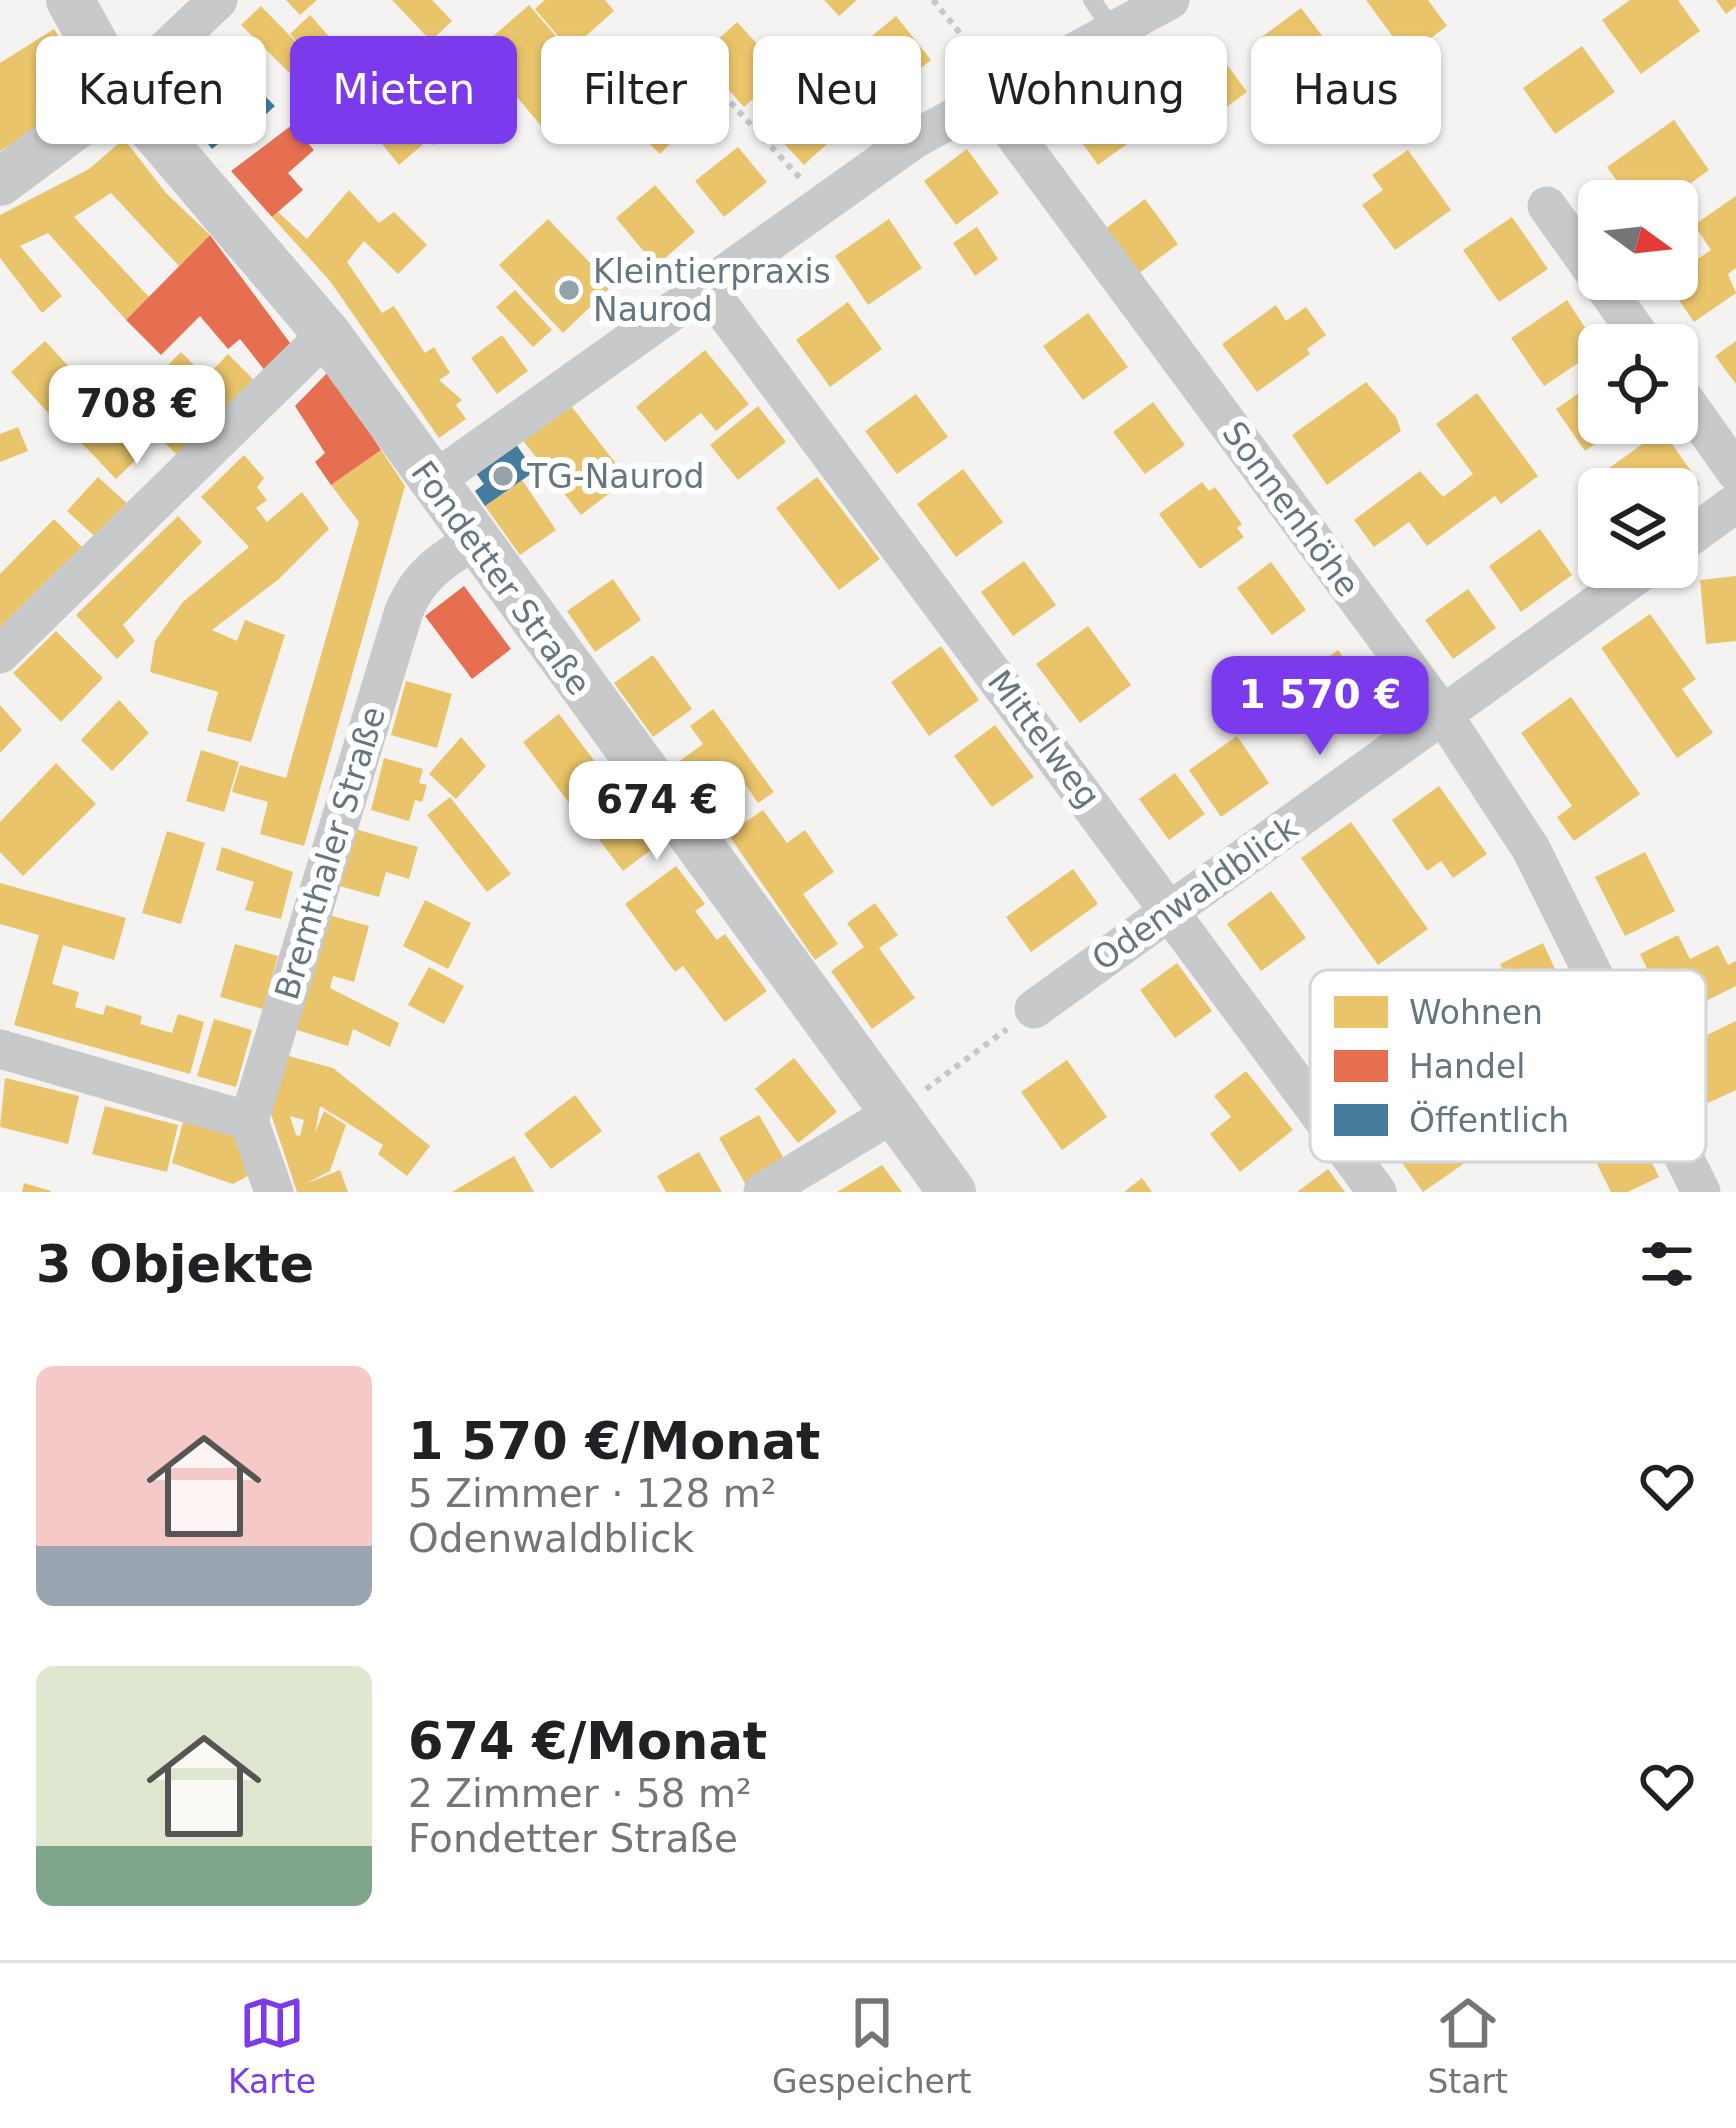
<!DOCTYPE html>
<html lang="de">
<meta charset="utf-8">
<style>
body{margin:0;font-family:"DejaVu Sans",sans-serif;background:#f6f6f6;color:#202124;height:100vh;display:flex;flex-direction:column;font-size:45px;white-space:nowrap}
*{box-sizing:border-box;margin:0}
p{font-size:39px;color:#757577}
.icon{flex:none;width:66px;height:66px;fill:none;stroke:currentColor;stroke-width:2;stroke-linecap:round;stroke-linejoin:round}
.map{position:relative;height:1192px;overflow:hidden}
.side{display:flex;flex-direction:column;background:#fff;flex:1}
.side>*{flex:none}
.banner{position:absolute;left:36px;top:36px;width:1665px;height:108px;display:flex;gap:24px}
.needle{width:78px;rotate:105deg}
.tools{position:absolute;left:1578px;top:180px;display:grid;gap:24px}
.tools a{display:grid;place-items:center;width:120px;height:120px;border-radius:18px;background:#fff;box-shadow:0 3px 9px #0004;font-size:60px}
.price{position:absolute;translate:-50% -102px;padding:0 27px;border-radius:24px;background:#fff;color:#222;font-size:39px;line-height:78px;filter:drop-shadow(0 3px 6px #0008)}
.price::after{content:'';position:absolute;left:50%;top:72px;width:36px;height:27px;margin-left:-18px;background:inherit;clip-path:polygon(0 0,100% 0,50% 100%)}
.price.active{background:#7c3aed;color:#fff}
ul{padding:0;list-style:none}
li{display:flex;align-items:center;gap:36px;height:300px;padding:0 36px}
li span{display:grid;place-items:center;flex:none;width:336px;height:240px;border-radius:18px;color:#555}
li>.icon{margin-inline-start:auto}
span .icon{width:144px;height:144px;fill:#fffc;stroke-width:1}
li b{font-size:51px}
h2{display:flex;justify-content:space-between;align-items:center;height:144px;padding:0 36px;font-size:51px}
.chip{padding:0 42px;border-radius:18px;background:#fff;box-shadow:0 3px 9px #0004;font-size:42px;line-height:108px}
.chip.active{background:#7c3aed;color:#fff}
.menu{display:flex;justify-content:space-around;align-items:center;height:168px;border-top:3px solid #e0e0e0;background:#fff;font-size:33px;color:#757577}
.menu a{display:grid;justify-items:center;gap:6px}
.menu .active{color:#7c3aed}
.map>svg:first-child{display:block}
.homes{fill:#e9c46a;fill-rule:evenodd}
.shops{fill:#e76f51}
.public{fill:#457b9d}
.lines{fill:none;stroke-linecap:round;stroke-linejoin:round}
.path{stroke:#c6c7c8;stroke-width:6;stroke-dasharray:6 6;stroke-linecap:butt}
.service{stroke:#c8c9ca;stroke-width:18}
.minor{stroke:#c8c9ca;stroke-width:39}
.tertiary{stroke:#c8c9ca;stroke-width:48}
.poi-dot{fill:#96a2a9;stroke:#fff;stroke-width:4.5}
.labels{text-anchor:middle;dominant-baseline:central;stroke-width:12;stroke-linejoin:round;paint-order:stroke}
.poi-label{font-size:33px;fill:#647781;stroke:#fff;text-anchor:start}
.street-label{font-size:33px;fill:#647781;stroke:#fff}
.key{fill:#fff;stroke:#d0d6d9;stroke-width:3}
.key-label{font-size:33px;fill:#647781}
</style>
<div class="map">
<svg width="1736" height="1192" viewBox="0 0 1736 1192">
<rect width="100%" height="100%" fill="#f4f3f2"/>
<!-- homes -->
<path class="homes" d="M286 0H317L300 15Z
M392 0H432L452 21 431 41Z
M545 0H605L614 11 570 50 535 9Z
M824 0H857L839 16Z
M1366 0H1428L1447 26 1407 56Z
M1630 0H1678L1700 31 1641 74 1602 20Z
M1716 0H1736V6L1726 14Z
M529 5 600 87 547 133 507 85 471 117 435 75 471 44 477 50Z
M261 6 318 65 290 34 310 15 400 117 425 94 454 128 433 145 428 140 399 165 348 102 332 115 241 25Z
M1301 8 1336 54 1289 88 1255 42Z
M896 16 931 60 882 99 848 56Z
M737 22 783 72 744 107 699 57Z
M54 29 81 72 55 89 67 109 0 151V63Z
M1212 44 1247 92 1217 114 1182 66Z
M1582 46 1615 92 1555 134 1523 88Z
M667 72 705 108 660 154 623 118Z
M820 74 858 115 804 165 766 124Z
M1119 78 1153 125 1098 165 1064 118Z
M1674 120 1709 170 1666 201H1631L1607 167Z
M124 139 166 193 210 235 179 266 111 193 74 217 149 297 126 320 48 233 20 246 62 296 42 313 0 258V215L89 169Z
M738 147 767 182 724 217 695 181Z
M967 149 999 193 956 225 924 181Z
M1408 150 1451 210 1395 250 1362 205 1383 190 1372 175Z
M655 185 695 232 656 266 616 218Z
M349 190 379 223 394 212 427 245 398 274 364 241 347 262 382 313 394 306 425 353 434 347 450 373 439 380 462 400 456 405 466 419 439 438 330 281 272 217 278 212 307 239Z
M1736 196V268L1728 274 1736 293 1694 322 1666 281 1677 279V273L1711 250 1694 225Z
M1145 199 1178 244 1138 274 1105 229Z
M1512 217 1548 269 1499 302 1463 250Z
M548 219 612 286 563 333 499 265Z
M889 219 922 268 868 305 835 256Z
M977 227 998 259 975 276 953 243Z
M515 290 552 330 533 347 496 307Z
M1567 300 1599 349 1544 386 1511 338Z
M848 302 882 349 830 387 796 340Z
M1276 305 1286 321 1306 307 1326 335 1307 349 1310 354 1257 392 1222 344Z
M1088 313 1128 367 1083 400 1043 346Z
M502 335 528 371 497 394 471 358Z
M45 341 85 384 51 416 11 372Z
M1736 341V384L1715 356Z
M705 350 749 404 716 431 701 413 665 442 636 407Z
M181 352 206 377 228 354 257 383 181 459 112 389 135 366 151 382Z
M1599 379V423H1625L1585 451 1556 409Z
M1366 382 1396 417 1401 431 1327 485 1292 435Z
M1477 393 1538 476 1501 504 1495 496 1427 546 1409 522 1374 547 1354 520 1420 471 1443 497 1473 474 1436 424Z
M916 394 948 437 897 474 865 431Z
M568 402 628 479 581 515 521 438Z
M1153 402 1185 445 1145 474 1113 432Z
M105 406 147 449 116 479 74 435Z
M758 406 786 442 738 480 710 445Z
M18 427 28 451 0 462V434Z
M1662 430 1700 484 1677 500V489H1599V517L1580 489Z
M381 450 405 486 304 846 260 834 268 802 232 792 240 765 286 778 359 522 331 485Z
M244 455 264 478 257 487 267 500 256 508 267 522 302 492 329 529 279 579 212 630 237 641 245 620 285 635 251 742 207 731 218 692 150 672 155 641 183 602 249 547 201 497Z
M963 469 1003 522 956 557 917 504Z
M98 477 133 509 102 543 67 511Z
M817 477 880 559 839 590 776 508Z
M522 480 556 530 520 555 485 506Z
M1202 482 1209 491 1215 487 1242 524 1237 528 1244 537 1200 569 1159 514Z
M178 516 202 542 123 625 135 641 117 659 76 615Z
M54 519 83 548 0 631V574Z
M1540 529 1572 575 1521 612 1489 566Z
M1024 561 1056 605 1013 636 981 592Z
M1271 562 1306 610 1272 635 1237 588Z
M1736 576V641L1706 644 1700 580Z
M613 579 641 620 595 652 567 611Z
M1468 589 1496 628 1453 659 1425 620Z
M1650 614 1696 679 1682 689 1713 733 1677 758 1601 648Z
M1088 626 1131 685 1080 723 1036 664Z
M56 631 103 678 61 722 13 673Z
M941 646 979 700 929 736 891 682Z
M1338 650 1374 699 1331 731 1294 682Z
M653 655 692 709 653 737 614 683Z
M406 681 452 694 437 748 391 735Z
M1571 697 1640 794 1574 841 1557 817 1572 806 1521 733Z
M119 700 149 733 112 771 81 740Z
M0 705 22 730 0 753Z
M713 709 774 792 758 803 745 784 706 812 673 766 703 744 690 726Z
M559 714 615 788 579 816 523 742Z
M995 725 1034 777 992 807 954 756Z
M1237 736 1269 783 1221 817 1189 770Z
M461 737 486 766 456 799 429 774Z
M201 750 239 762 224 812 186 801Z
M384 758 423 769 419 783 427 785 422 802 415 800 409 821 371 810Z
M56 763 96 804 23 876 0 852V822Z
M1175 773 1205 814 1169 840 1139 799Z
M1439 786 1487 854 1453 878 1441 861 1427 871 1392 820Z
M450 797 511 874 487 892 427 815Z
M628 801 660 843 623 871 591 829Z
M763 810 787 843 805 830 834 872 803 894 838 944 815 960 728 834Z
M1351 822 1428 929 1378 965 1301 858Z
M355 829 418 847 409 879 386 872 379 897 340 886Z
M167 831 205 843 181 924 142 913Z
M222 847 293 872 281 919 245 910 254 882 216 870Z
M1645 852 1675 911 1625 936 1595 877Z
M676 866 705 904 695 911 717 940 725 934 767 991 725 1022 683 966 675 972 625 904Z
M1073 869 1098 904 1031 952 1006 917Z
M0 883 126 918 114 960 63 945 52 984 79 992 75 1007 103 1015 106 1005 142 1016 140 1024 172 1033 178 1014 204 1022 190 1074 14 1025 39 935 0 924Z
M1271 891 1306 938 1261 971 1227 924Z
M425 900 471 923 448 969 403 946Z
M875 903 898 935 879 948 915 998 872 1029 831 971 864 947 847 923Z
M328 915 369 926 354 982 333 976 330 988 399 1023 390 1047 353 1029 348 1046 297 1030Z
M1678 935 1690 959 1718 945 1728 965 1736 961V986L1700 1004 1691 988 1663 1002 1640 954Z
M1543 943 1565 991 1523 1012 1500 964Z
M235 944 278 956 263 1009 220 997Z
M1177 963 1212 1011 1175 1038 1140 990Z
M429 967 464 986 444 1024 408 1005Z
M214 1019 252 1030 236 1087 197 1076Z
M1736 1021V1090L1708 1103 1682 1047Z
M285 1055 333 1068 430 1146 407 1176 378 1154 383 1145 320 1106 315 1133 324 1111 346 1125 330 1171 305 1184 340 1170 348 1192H297L270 1111ZM290 1116 304 1120 300 1136 296 1135Z
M794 1058 837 1112 798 1143 755 1089Z
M1067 1060 1107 1117 1062 1150 1021 1092Z
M1246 1071 1293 1130 1240 1172 1210 1134 1231 1117 1214 1096Z
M5 1078 79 1096 68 1144 0 1127Z
M575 1095 602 1131 551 1169 524 1134Z
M105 1106 178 1125 167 1172 92 1154Z
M1625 1108 1659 1177 1628 1192H1611L1580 1130Z
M1439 1111 1472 1158 1423 1192 1390 1146Z
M759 1115 786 1162 746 1185 719 1138Z
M184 1118 234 1132 248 1176 233 1184 172 1163Z
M699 1152 722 1192H666L657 1176Z
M514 1156 534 1192H452Z
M882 1165 902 1192H837Z
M1328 1169 1345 1192H1297Z
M1142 1178 1152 1192H1124Z
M24 1183 51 1191V1192H22Z"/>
<!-- shops -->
<path class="shops" d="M292 125 314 150 288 173 303 190 272 217 231 171Z
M210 235 293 347 266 372 240 339 228 349 200 316 161 355 126 320Z
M329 371 381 450 331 485 315 462 325 453 295 406Z
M464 586 511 649 472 679 425 616Z"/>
<!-- public -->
<path class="public" d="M215 47 275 106 250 129 245 122 212 149 167 93Z
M515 443 535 471 485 506 475 491 484 484 475 472Z"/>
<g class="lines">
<!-- path -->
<path class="path" d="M933 0 968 43 976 67
M698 67 800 178
M926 1089 1007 1029"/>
<!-- service -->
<path class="service" d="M1092 0 1112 29"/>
<!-- minor -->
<path class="minor" d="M121 92 218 0
M987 98 1444 716 1531 849 1701 1192
M1547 206 1646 345
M707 288 1377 1192
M1677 389 1736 472
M431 483 913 140 1170 0
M1677 546 1736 503
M0 654 327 334
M1034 1009 1648 567
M0 1049 249 1121
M274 1192 249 1121 404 611C419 575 441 561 473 541
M763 1192 892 1114"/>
<!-- tertiary -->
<path class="tertiary" d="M70 0 121 92 327 334 952 1192
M0 182 121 92"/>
</g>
<!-- markers -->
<g class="poi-dot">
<circle cx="569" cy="290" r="12"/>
<circle cx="503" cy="476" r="12"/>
</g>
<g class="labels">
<!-- poi labels -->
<g class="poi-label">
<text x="593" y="271">Kleintierpraxis<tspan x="593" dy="38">Naurod</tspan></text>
<text x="527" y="476">TG-Naurod</text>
</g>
<!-- street labels -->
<g class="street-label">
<text transform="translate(1291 509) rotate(54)">Sonnenhöhe</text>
<text transform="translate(501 578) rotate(54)">Fondetter Straße</text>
<text transform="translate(1044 739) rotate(53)">Mittelweg</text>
<text transform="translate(330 853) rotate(-73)">Bremthaler Straße</text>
<text transform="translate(1195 893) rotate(-35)">Odenwaldblick</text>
</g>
</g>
<!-- legend -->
<rect x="1310" y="970" width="396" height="192" rx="18" class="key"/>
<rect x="1334" y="996" width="54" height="32" fill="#e9c46a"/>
<rect x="1334" y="1050" width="54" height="32" fill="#e76f51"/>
<rect x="1334" y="1104" width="54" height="32" fill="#457b9d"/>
<g class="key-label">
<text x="1409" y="1024">Wohnen</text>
<text x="1409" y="1078">Handel</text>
<text x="1409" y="1132">Öffentlich</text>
</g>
</svg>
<div class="tools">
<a><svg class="needle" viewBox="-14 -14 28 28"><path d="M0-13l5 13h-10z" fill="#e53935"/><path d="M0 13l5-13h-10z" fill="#757577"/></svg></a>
<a><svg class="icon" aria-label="locate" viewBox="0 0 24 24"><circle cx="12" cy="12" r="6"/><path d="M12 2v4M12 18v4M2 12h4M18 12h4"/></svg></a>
<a><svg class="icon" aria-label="layers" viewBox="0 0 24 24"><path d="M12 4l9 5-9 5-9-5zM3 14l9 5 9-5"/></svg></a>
</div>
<b class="price" style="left:137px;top:467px">708 €</b>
<b class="price active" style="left:1320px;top:758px">1 570 €</b>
<b class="price" style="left:657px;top:863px">674 €</b>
<div class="banner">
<a class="chip">Kaufen</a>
<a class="chip active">Mieten</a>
<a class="chip">Filter</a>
<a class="chip">Neu</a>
<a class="chip">Wohnung</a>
<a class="chip">Haus</a>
</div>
</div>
<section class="side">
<h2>3 Objekte<svg class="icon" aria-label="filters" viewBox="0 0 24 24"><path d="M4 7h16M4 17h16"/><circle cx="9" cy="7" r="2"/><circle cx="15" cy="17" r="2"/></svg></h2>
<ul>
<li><span style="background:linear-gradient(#f6c9c9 75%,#9aa5b1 0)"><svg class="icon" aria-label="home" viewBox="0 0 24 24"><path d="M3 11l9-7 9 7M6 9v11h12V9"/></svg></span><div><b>1 570 €/Monat</b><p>5 Zimmer · 128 m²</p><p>Odenwaldblick</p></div><svg class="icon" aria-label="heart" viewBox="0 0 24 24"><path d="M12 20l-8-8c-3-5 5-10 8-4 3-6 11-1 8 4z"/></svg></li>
<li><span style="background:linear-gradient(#dfe7d0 75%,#7fa58c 0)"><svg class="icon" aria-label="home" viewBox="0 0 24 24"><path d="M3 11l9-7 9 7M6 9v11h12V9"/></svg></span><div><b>674 €/Monat</b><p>2 Zimmer · 58 m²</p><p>Fondetter Straße</p></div><svg class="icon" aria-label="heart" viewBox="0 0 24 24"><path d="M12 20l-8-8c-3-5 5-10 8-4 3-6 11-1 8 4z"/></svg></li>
</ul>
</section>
<nav class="menu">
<a class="active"><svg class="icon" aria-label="map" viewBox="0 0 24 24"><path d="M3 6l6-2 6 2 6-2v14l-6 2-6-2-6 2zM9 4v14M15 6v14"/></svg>Karte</a>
<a><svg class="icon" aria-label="saved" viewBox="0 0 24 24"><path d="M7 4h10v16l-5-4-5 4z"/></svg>Gespeichert</a>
<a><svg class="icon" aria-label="home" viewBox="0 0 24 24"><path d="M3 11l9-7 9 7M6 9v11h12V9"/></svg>Start</a>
</nav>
